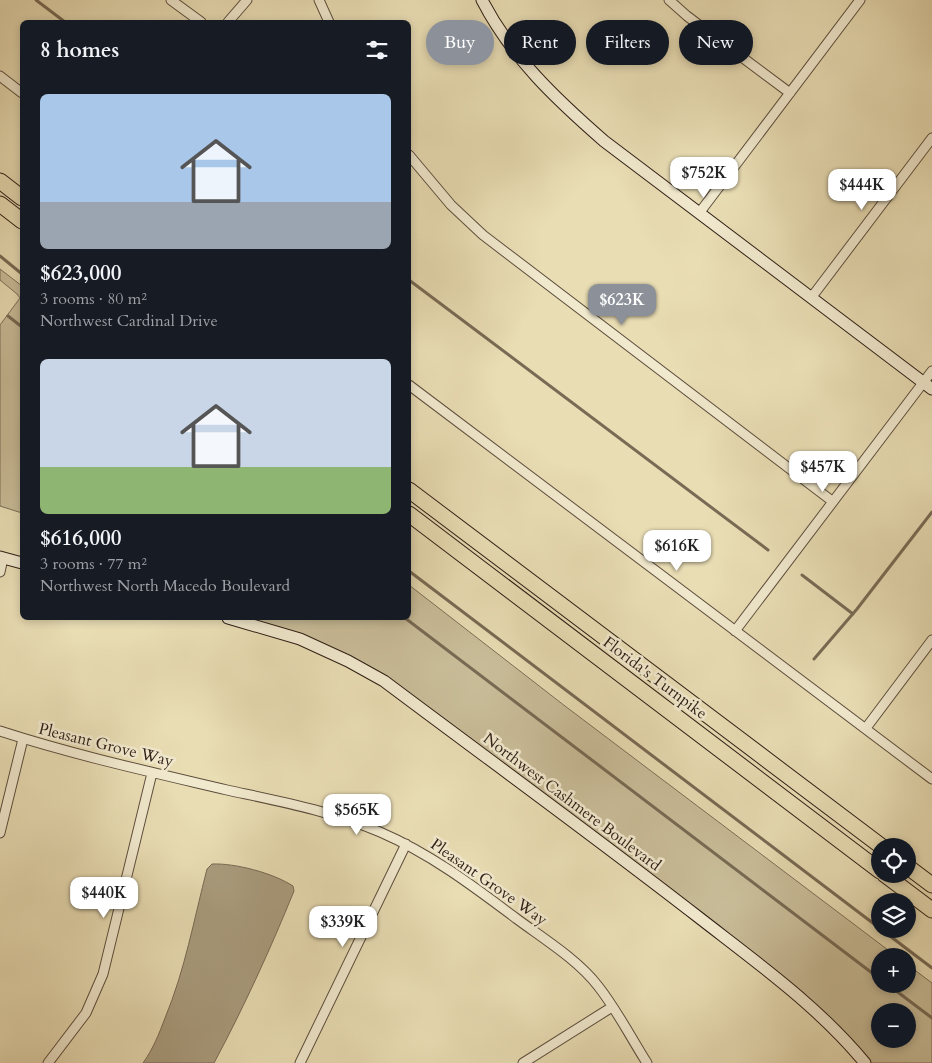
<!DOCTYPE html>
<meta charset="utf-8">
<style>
body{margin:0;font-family:Cardo,serif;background:#242831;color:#f1f3f6;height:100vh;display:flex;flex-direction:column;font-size:19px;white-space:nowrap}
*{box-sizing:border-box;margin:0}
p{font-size:16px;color:#9ea1a6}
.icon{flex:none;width:28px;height:28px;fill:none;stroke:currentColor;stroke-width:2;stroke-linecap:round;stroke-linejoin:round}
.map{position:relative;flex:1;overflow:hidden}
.side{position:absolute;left:20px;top:20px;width:391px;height:600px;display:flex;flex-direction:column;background:#171b24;border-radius:8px;box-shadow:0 2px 8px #0003}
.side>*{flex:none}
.top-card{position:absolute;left:426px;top:20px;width:430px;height:45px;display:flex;gap:10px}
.buttons{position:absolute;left:871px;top:838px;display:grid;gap:10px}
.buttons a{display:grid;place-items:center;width:45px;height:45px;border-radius:50%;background:#171b24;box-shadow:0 2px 8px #0003;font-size:25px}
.price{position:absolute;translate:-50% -42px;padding:0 11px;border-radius:10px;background:#fff;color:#222;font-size:16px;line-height:32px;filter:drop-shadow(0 1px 2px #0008)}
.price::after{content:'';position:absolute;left:50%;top:30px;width:15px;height:11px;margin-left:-8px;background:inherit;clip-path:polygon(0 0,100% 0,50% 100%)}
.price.selected{background:#8c9099;color:#fff}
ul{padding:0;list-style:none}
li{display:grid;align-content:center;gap:10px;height:265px;padding:0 20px}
li span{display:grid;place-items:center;height:155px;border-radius:8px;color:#555}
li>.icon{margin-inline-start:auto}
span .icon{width:90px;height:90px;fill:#fffc;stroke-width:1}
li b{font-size:21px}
h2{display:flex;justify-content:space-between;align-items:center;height:60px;padding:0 20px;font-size:21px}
.tag{padding:0 18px;border-radius:22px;background:#171b24;box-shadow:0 2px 8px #0003;font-size:18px;line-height:45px}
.tag.selected{background:#8c9099;color:#fff}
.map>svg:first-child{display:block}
.green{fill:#c9bd99;stroke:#7c6e57;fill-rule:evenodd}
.water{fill:#a99c7e;stroke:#786a54}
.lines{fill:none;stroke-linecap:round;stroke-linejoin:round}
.stream{stroke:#786a54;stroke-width:3}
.street-casing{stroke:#5d4e3d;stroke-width:11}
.secondary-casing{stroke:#2e1e15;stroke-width:13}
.highway-casing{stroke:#2e1e15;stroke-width:17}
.street{stroke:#f1e9ce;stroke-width:9}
.secondary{stroke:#f1e9ce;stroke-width:11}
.highway{stroke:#e9ddb4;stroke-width:15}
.labels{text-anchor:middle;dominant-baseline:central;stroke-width:5;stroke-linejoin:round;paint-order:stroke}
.street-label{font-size:16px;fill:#2e1e15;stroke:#f1e9ce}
</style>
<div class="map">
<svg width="932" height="1063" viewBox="0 0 932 1063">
<rect width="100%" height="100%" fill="#e9ddb4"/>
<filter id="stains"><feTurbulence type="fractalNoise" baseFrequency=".004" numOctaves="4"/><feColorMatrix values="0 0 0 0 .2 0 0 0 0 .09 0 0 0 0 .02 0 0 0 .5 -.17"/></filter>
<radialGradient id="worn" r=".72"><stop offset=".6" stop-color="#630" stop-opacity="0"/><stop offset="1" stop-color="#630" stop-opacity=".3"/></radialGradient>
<!-- green -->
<path class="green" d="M0 269 22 286V513L0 506V325L20 298 17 294 0 280Z
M409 585 565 706 896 956H880V984H908V965L932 983V1063H871L832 1019 799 989 387 677 301 634 247 618H409ZM880 1011H908V1039H880Z"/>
<!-- water -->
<path class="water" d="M212 864C235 863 273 873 293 886L294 891C270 950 244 1007 214 1063H143C153 1049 159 1034 165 1018 185 970 194 919 207 869Z"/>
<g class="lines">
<!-- stream -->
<path class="stream" d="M36 0 65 22
M0 256 22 274
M409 280 768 550
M8 316 22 327
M409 571 932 968
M802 575 853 614
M405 618 880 979
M814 659 857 609 932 512
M887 984 932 1018"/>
<defs>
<path id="street" d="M171 0 201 22
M319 0 329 22
M669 0 687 16 790 93
M228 22 247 0
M0 76 22 93
M409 155 451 205 483 235 832 501
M700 212 860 0
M811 298 932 138
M409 385 932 779
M0 572 3 558
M735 631 932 371
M866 728 932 640
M0 731C74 755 151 772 227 790 278 801 332 811 380 832 431 854 473 886 517 919 544 939 578 960 598 986 617 1010 631 1038 647 1063
M0 833 23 739
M48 1063 86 1013 103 974 152 773
M300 1063 406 844
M523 1063 612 1007"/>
<path id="secondary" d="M482 0C512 58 556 99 604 141L932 389
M0 557 22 563
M228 618 300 639 348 661 384 681C488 759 594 836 697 916 756 962 817 1005 865 1063"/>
<path id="highway" d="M0 181 22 198
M0 204 22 221
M409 490 881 846
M409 514 880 871
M908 867 932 885
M884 874 932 910"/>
</defs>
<!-- street casing -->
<use href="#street" class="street-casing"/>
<!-- secondary casing -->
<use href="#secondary" class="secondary-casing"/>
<!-- highway casing -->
<use href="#highway" class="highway-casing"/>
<!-- street -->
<use href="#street" class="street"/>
<!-- secondary -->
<use href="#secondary" class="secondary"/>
<!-- highway -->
<use href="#highway" class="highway"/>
</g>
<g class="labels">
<!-- street labels -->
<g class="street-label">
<text transform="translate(655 678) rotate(37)">Florida's Turnpike</text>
<text transform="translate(106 745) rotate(14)">Pleasant Grove Way</text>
<text transform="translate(572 802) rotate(37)">Northwest Cashmere Boulevard</text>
<text transform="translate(489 882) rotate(35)">Pleasant Grove Way</text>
</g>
</g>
<rect width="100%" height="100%" filter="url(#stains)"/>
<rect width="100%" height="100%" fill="url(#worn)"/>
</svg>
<div class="buttons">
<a><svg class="icon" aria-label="locate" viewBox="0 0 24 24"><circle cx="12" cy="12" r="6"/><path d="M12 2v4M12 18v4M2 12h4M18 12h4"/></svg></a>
<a><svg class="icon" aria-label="layers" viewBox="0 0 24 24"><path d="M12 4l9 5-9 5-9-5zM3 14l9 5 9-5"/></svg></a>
<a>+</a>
<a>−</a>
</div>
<b class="price" style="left:704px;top:199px">$752K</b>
<b class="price" style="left:862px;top:211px">$444K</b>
<b class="price selected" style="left:622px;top:326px">$623K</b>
<b class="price" style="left:823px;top:493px">$457K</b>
<b class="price" style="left:677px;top:572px">$616K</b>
<b class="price" style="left:357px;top:836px">$565K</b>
<b class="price" style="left:104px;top:919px">$440K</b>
<b class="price" style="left:343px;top:948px">$339K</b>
<div class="top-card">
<a class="tag selected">Buy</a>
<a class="tag">Rent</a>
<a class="tag">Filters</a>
<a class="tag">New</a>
</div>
<section class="side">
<h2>8 homes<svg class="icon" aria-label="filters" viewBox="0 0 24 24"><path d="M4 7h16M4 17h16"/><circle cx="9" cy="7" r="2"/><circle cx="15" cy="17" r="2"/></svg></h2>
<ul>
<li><span style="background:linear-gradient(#a9c7e8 70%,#9aa5b1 0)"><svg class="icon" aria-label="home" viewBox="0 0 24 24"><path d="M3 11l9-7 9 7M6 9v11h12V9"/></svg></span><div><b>$623,000</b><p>3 rooms · 80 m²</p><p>Northwest Cardinal Drive</p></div></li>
<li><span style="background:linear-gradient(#c9d6e8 70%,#8fb573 0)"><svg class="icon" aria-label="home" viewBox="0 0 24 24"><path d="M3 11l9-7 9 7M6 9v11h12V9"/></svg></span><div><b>$616,000</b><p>3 rooms · 77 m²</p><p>Northwest North Macedo Boulevard</p></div></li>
</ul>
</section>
</div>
